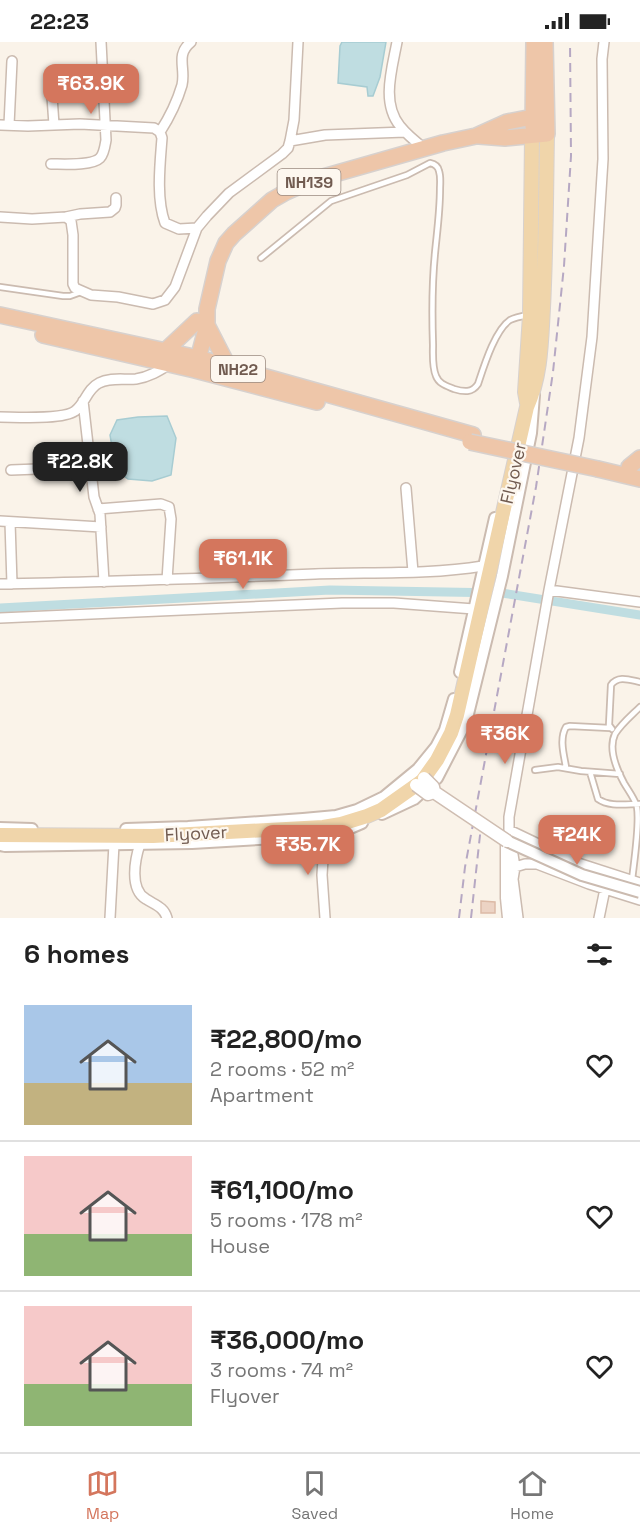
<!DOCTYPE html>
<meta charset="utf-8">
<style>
body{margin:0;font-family:"Space Grotesk",sans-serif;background:#f6f6f6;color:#222;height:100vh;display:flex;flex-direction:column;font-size:22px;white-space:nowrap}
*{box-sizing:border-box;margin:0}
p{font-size:20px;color:#767676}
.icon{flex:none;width:33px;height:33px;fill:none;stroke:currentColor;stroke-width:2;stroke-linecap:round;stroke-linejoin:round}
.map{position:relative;height:876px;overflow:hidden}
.sheet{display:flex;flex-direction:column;background:#fff;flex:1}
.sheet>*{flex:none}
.price{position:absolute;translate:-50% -51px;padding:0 14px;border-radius:12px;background:#d4765d;color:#fff;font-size:20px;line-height:39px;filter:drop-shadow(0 2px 3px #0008)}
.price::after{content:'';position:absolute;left:50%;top:36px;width:18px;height:14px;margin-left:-9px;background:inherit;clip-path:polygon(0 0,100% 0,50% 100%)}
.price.on{background:#222;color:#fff}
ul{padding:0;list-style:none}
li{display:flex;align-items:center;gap:18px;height:150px;padding:0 24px}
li+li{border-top:2px solid #e0e0e0}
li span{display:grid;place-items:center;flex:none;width:168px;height:120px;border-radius:0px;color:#555}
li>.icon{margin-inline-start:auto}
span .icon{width:72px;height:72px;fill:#fffc;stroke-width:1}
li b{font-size:26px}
h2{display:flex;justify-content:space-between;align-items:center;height:72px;padding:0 24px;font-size:26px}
.status{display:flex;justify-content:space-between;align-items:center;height:42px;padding:0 30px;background:#fff;direction:ltr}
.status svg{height:16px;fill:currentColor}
.dock{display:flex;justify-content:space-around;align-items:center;height:84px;border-top:2px solid #e0e0e0;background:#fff;font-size:16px;color:#767676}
.dock a{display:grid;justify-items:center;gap:3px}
.dock .on{color:#d4765d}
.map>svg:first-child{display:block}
.water{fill:#bfdde1;stroke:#a7ccd2;stroke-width:1.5}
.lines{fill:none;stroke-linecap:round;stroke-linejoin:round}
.canal{stroke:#bfdde1;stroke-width:9}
.building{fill:#ecd3c4;stroke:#dcbaa6;stroke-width:1.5}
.service-casing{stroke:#cbbbb0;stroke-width:8}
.minor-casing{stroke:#cbbbb0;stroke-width:12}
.tertiary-casing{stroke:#cbbbb0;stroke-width:14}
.secondary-casing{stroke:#cfbdb1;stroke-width:15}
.primary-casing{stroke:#d7d1ce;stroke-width:16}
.trunk-casing{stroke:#d7d1ce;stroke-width:18}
.service{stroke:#fff;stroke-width:4.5}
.minor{stroke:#fff;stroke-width:9}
.tertiary{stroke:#fff;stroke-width:10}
.secondary{stroke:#fff;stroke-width:12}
.primary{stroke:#f0d5aa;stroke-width:14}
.trunk{stroke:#eec6a9;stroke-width:15}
.rail{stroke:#b6a8c3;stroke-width:2;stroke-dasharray:9 6;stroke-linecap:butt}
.tertiary-bridge-casing{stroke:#cbbbb0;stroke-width:14;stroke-linecap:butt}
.secondary-bridge-casing{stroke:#cfbdb1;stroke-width:15;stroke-linecap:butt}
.trunk-bridge-casing{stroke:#d7d1ce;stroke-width:18;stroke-linecap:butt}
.tertiary-bridge{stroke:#fff;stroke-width:10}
.secondary-bridge{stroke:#fff;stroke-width:12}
.trunk-bridge{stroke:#eec6a9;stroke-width:15}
.labels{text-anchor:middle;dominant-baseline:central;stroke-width:4.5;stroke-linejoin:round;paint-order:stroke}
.shield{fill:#fdf7ef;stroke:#9b8a80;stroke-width:1.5}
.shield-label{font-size:16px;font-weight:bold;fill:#715b50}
.street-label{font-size:18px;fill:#715b50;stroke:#fdf7ef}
</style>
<div class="status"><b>22:23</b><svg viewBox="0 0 49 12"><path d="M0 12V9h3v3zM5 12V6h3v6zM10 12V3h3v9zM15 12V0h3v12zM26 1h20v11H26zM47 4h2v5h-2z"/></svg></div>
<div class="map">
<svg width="640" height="876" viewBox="0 0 640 876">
<rect width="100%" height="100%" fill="#faf3e9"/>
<!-- water -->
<path class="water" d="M342 0H386L380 35 373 54H368L367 45 338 41 340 4Z
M167 374 176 396 171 433 152 439 128 437 116 428 110 393 117 378 138 375Z"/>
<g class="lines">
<!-- canal -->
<path class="canal" d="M0 566 330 548 502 551 640 573"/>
</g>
<!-- building -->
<path class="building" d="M481 859 495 860V871H481Z"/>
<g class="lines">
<defs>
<path id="service" d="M261 216 331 159 407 133 430 121C435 122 438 124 439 129 441 135 440 142 440 147 440 169 437 190 435 211 432 241 432 273 433 303 433 312 432 325 436 334 439 342 447 344 454 347 464 350 472 351 478 342 484 324 495 288 510 278 516 275 523 274 529 273
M0 245 63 254H70L81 250
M612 687 609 683 611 643C618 633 630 638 640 640
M566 725C564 713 559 697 566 685L570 684 610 686
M535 728 558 725 581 729 620 732
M590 730 598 757C609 765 626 762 640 762
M632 838C634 820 640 782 637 765 635 757 628 748 624 741 617 728 608 707 615 692 621 682 632 673 640 665"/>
<path id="minor" d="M397 0C392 27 381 61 400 84 407 93 416 100 425 107
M51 40 54 83
M0 83 28 84 80 82 154 86 160 90 162 96C160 122 156 157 165 181L179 187 197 186
M9 83 12 19
M160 90C169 76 177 60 182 43 186 26 175 13 191 0
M290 99 325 93 405 90
M51 122C63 122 92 124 100 116 104 112 105 104 106 98L101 0
M0 175 32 177 66 175 71 179 73 193V242L75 246 91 253 118 255 153 262 165 258 175 245 197 186 207 174 229 151 282 112 288 106 290 99 294 78 298 0
M66 175 80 172 110 170 115 166 116 163V156
M83 359 94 455 100 472 104 540
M0 375C16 375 63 378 75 369 85 362 87 347 99 341 110 335 124 338 136 337 149 335 159 329 170 322
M11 428 91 425
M406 446 413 530
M98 467 161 462 169 465 171 477 167 538
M0 479 101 485
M10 480 12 542
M0 542C105 540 210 536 315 532 371 530 428 533 483 524
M549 548 640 560
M0 576 342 561H394L474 567
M509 788 578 821 640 841
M140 802C135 817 129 847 146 857 155 863 164 865 167 876
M515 825 525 822H537L589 842 640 858
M110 876 114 802
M325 876 322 833 323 817 328 793
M518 876 513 837 515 825 509 788V775L549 548 579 396 592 295 603 117 602 17 604 0
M599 876 605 847"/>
<path id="tertiary" d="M460 630 495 476
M382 772 414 757 437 736 466 680 502 534 531 391 534 353
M0 786 32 787
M126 787 188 785 303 777 336 774 357 768 384 755 418 727 436 705 445 688 454 657
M0 803 5 804 192 801 328 793 341 790 362 781"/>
<path id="secondary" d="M507 799V856L509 876"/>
<path id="primary" d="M527 361 525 350 530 273 532 94
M0 793 153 794 323 785 341 782 367 774 381 768 422 739 437 718 451 691 457 673 527 365C541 334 541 300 543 266 546 208 546 150 547 92"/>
<path id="trunk" d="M533 85 534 0
M479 94 505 96 547 92 545 0
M0 273 198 316 473 393
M207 283 228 324
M43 293 195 328 317 360
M165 309 197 279
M196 325 207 283V267L218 219 226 201 234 192 272 158 286 150 313 138 443 101 476 94 507 80 533 75 546 74
M629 425 640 416
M598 427 640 437"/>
</defs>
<!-- service casing -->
<use href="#service" class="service-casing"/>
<!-- minor casing -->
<use href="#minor" class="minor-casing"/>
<!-- tertiary casing -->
<use href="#tertiary" class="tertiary-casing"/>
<!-- secondary casing -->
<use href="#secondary" class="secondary-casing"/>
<!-- primary casing -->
<use href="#primary" class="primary-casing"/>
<!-- trunk casing -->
<use href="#trunk" class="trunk-casing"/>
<!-- service -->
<use href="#service" class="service"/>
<!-- minor -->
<use href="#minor" class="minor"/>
<!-- tertiary -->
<use href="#tertiary" class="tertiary"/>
<!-- secondary -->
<use href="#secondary" class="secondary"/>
<!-- primary -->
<use href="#primary" class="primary"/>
<!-- trunk -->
<use href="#trunk" class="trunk"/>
<!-- rail -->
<path class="rail" d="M459 876 465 825 536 445 553 330 564 224 571 114 570 0
M471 876 481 784"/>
<defs>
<path id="tertiary-bridge" d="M507 799 582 833 640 850"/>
<path id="secondary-bridge" d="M424 736 433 745 434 750
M416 743 428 752 434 750 507 799"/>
<path id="trunk-bridge" d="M470 400 598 427"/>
</defs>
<!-- tertiary-bridge casing -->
<use href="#tertiary-bridge" class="tertiary-bridge-casing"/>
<!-- secondary-bridge casing -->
<use href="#secondary-bridge" class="secondary-bridge-casing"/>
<!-- trunk-bridge casing -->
<use href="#trunk-bridge" class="trunk-bridge-casing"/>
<!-- tertiary-bridge -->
<use href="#tertiary-bridge" class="tertiary-bridge"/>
<!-- secondary-bridge -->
<use href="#secondary-bridge" class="secondary-bridge"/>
<!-- trunk-bridge -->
<use href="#trunk-bridge" class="trunk-bridge"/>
</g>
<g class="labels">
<!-- shield labels -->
<g class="shield">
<rect x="277.5" y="127" width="63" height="26" rx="4.5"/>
<rect x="211" y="314" width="54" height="26" rx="4.5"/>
</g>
<g class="shield-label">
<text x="309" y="140">NH139</text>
<text x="238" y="327">NH22</text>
</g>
<!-- street labels -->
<g class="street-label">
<text transform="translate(513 431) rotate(-77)">Flyover</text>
<text transform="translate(196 791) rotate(-3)">Flyover</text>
</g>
</g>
</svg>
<b class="price" style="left:91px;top:73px">₹63.9K</b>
<b class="price on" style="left:80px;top:451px">₹22.8K</b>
<b class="price" style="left:243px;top:548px">₹61.1K</b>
<b class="price" style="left:505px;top:723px">₹36K</b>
<b class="price" style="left:577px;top:824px">₹24K</b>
<b class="price" style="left:308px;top:834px">₹35.7K</b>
</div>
<section class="sheet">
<h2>6 homes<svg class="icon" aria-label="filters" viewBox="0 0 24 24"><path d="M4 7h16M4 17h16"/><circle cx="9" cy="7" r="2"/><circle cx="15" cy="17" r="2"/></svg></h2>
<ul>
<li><span style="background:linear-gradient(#a9c7e8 65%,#c2b280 0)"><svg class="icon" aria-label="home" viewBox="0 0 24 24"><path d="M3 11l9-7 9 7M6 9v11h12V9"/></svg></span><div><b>₹22,800/mo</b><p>2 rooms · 52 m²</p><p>Apartment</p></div><svg class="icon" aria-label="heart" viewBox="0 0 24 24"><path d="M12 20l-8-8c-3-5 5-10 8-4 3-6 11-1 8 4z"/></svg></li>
<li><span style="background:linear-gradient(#f6c9c9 65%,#8fb573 0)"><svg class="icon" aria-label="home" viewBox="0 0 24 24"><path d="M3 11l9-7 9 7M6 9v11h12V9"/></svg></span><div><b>₹61,100/mo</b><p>5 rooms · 178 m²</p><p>House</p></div><svg class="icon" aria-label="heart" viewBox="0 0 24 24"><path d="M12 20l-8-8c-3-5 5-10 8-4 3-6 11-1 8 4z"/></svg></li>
<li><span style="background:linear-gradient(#f6c9c9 65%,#8fb573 0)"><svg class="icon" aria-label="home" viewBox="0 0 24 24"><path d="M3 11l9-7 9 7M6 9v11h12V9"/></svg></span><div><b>₹36,000/mo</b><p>3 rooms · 74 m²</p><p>Flyover</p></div><svg class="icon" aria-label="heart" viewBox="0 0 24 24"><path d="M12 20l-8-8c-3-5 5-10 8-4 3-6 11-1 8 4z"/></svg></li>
</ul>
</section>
<nav class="dock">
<a class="on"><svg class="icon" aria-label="map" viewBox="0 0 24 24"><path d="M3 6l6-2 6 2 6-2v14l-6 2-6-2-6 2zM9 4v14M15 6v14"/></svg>Map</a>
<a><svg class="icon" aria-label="saved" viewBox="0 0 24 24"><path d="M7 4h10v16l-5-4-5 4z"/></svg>Saved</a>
<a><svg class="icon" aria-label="home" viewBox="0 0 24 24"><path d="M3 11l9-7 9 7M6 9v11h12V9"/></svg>Home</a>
</nav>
